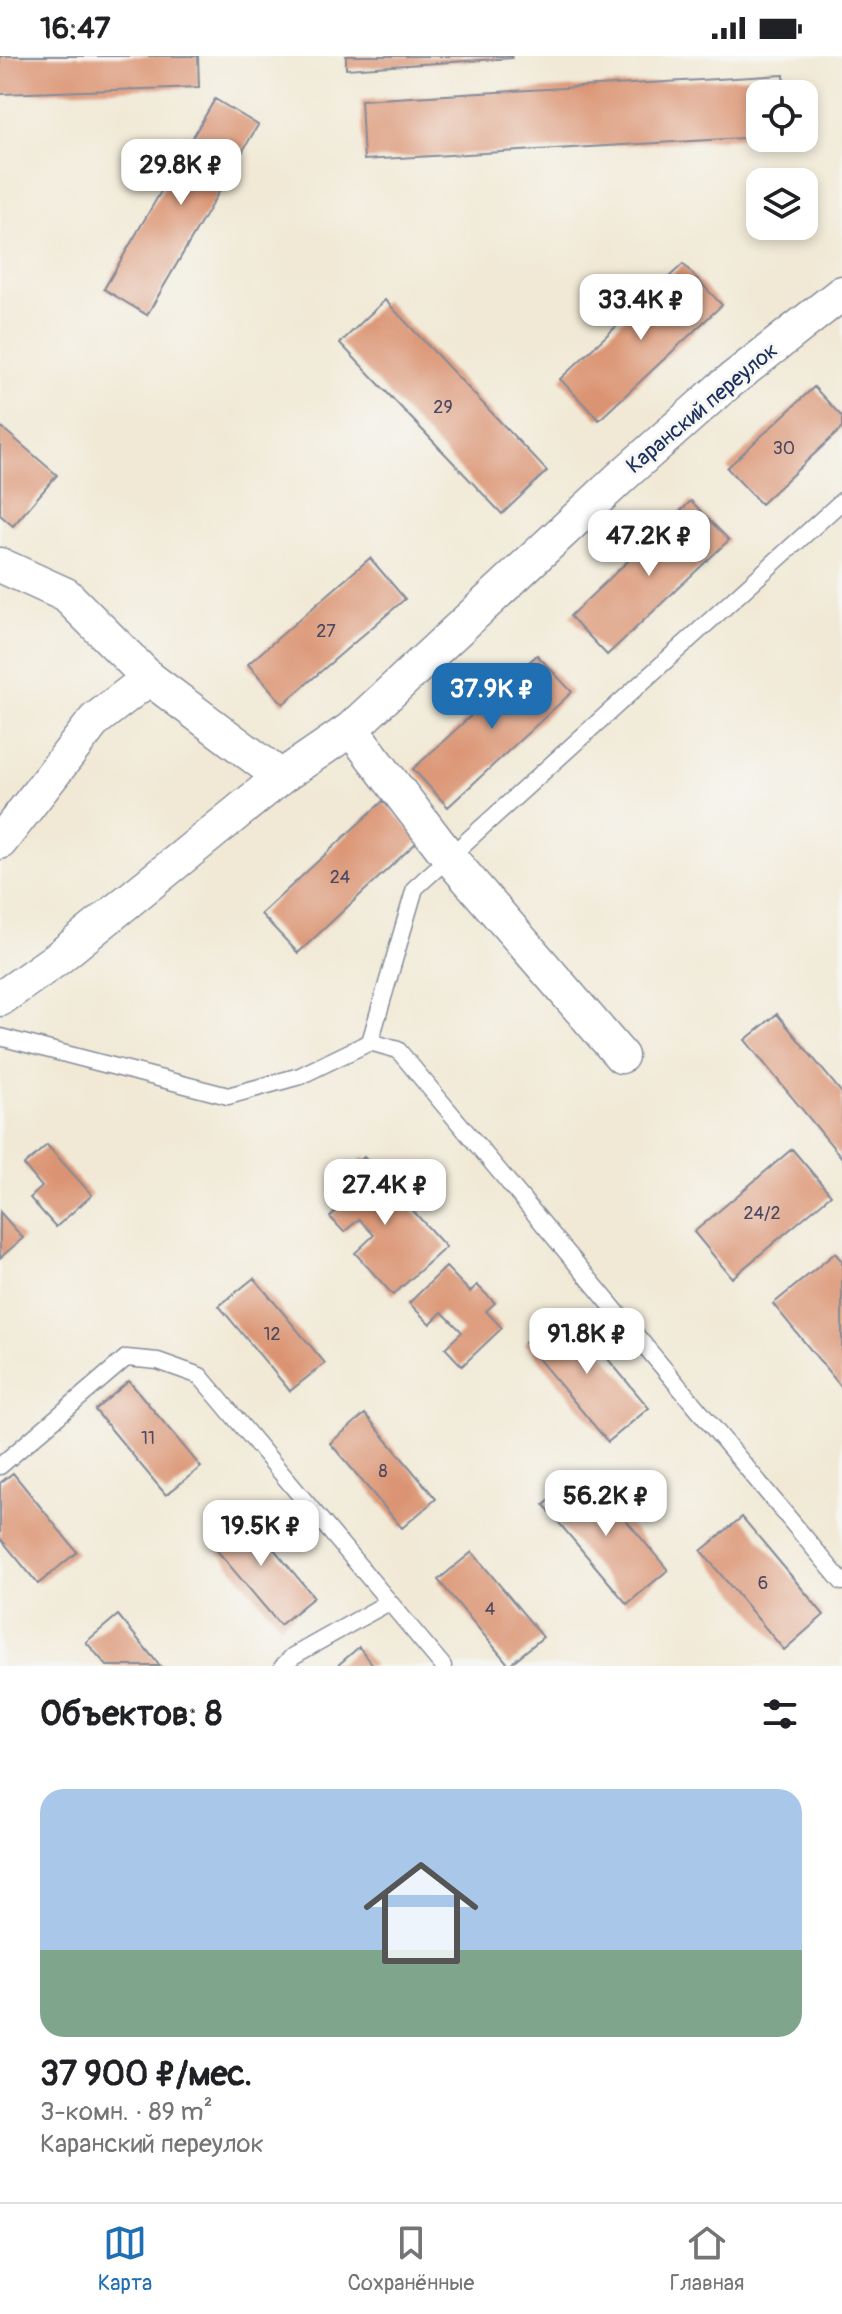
<!DOCTYPE html>
<html lang="ru">
<meta charset="utf-8">
<style>
body{margin:0;font-family:Pangolin,sans-serif;background:#f6f6f6;color:#202124;height:100vh;display:flex;flex-direction:column;font-size:30px;white-space:nowrap}
*{box-sizing:border-box;margin:0}
p{font-size:26px;color:#757577}
.icon{flex:none;width:44px;height:44px;fill:none;stroke:currentColor;stroke-width:2;stroke-linecap:round;stroke-linejoin:round}
.map{position:relative;height:1610px;overflow:hidden}
.details{display:flex;flex-direction:column;background:#fff;flex:1}
.details>*{flex:none}
.tools{position:absolute;left:746px;top:24px;display:grid;gap:16px}
.tools a{display:grid;place-items:center;width:72px;height:72px;border-radius:16px;background:#fff;box-shadow:0 4px 12px #0003;font-size:40px}
.price{position:absolute;translate:-50% -68px;padding:0 18px;border-radius:16px;background:#fff;color:#222;font-size:26px;line-height:52px;filter:drop-shadow(0 2px 4px #0008)}
.price::after{content:'';position:absolute;left:50%;top:48px;width:24px;height:18px;margin-left:-12px;background:inherit;clip-path:polygon(0 0,100% 0,50% 100%)}
.price.current{background:#1f6fb2;color:#fff}
ul{padding:0;list-style:none}
li{display:grid;align-content:center;gap:16px;height:424px;padding:0 40px}
li span{display:grid;place-items:center;height:248px;border-radius:24px;color:#555}
li>.icon{margin-inline-start:auto}
span .icon{width:144px;height:144px;fill:#fffc;stroke-width:1}
li b{font-size:34px}
h2{display:flex;justify-content:space-between;align-items:center;height:96px;padding:0 40px;font-size:34px}
.status{display:flex;justify-content:space-between;align-items:center;height:56px;padding:0 40px;background:#fff;direction:ltr}
.status svg{height:22px;fill:currentColor}
.tab-bar{display:flex;justify-content:space-around;align-items:center;height:112px;border-top:2px solid #e0e0e0;background:#fff;font-size:22px;color:#757577}
.tab-bar a{display:grid;justify-items:center;gap:4px}
.tab-bar .current{color:#1f6fb2}
.map>svg:first-child{display:block}
.building{fill:#db9473}
.lines{fill:none;stroke-linecap:round;stroke-linejoin:round}
.lane-casing{stroke:#868c9a;stroke-width:19}
.street-casing{stroke:#868c9a;stroke-width:37}
.lane{stroke:#fff;stroke-width:16}
.street{stroke:#fff;stroke-width:34}
.labels{text-anchor:middle;dominant-baseline:central;stroke-width:6;stroke-linejoin:round;paint-order:stroke}
.number-label{font-size:18px;fill:#4b4863}
.street-label{font-size:22px;fill:#1b2f5e;stroke:#f6f6f2}
</style>
<div class="status"><b>16:47</b><svg viewBox="0 0 49 12"><path d="M0 12V9h3v3zM5 12V6h3v6zM10 12V3h3v9zM15 12V0h3v12zM26 1h20v11H26zM47 4h2v5h-2z"/></svg></div>
<div class="map">
<svg width="842" height="1610" viewBox="0 0 842 1610">
<rect width="100%" height="100%" fill="#f6f6f2"/>
<filter id="ink" filterUnits="userSpaceOnUse"><feTurbulence type="fractalNoise" baseFrequency=".0125" numOctaves="2"/><feDisplacementMap in="SourceGraphic" scale="16" xChannelSelector="R" yChannelSelector="G"/><feConvolveMatrix kernelMatrix="1 2 1 2 8 2 1 2 1" color-interpolation-filters="sRGB"/></filter>
<filter id="wash" filterUnits="userSpaceOnUse"><feTurbulence type="fractalNoise" baseFrequency=".006" numOctaves="4" result="noise"/><feDisplacementMap in="SourceGraphic" scale="32" xChannelSelector="R" yChannelSelector="G"/><feGaussianBlur stdDeviation="1.8" result="paint"/><feColorMatrix in="noise" values="0 0 0 0 0 0 0 0 0 0 0 0 0 0 0 0 0 1.4 0 .05"/><feComposite in="paint" operator="in"/></filter>
<g filter="url(#wash)">
<rect width="100%" height="100%" fill="#f1e9d5"/>
<g id="blocks">
<!-- building -->
<path class="building" d="M0 0H198L199 31 0 38Z
M346 0H512V2L346 13Z
M784 19 785 38H760V81L364 104 361 44Z
M215 43 258 69 147 259 104 233Z
M683 208 722 249 599 364 560 323Z
M385 244 547 415 502 458 340 287Z
M814 331 842 361V372L761 448 727 412Z
M0 370 57 419 13 470 0 459Z
M691 445 729 484 607 599 570 560Z
M370 502 405 543 283 648 248 608Z
M537 599 572 636 448 751 413 713Z
M383 745 419 784 298 897 261 858Z
M777 958 842 1037V1102L745 984Z
M47 1089 92 1139 56 1171 30 1142 42 1131 24 1109Z
M792 1093 831 1139 732 1222 694 1176Z
M364 1101 446 1191 393 1239 355 1197 374 1179 359 1163 344 1176 330 1161 347 1145 333 1129Z
M0 1156 23 1182 0 1202Z
M835 1197 842 1205V1332L773 1248Z
M446 1211 470 1236 477 1229 495 1247 486 1255 502 1272 462 1310 445 1292 462 1276 442 1256 430 1268 409 1247Z
M254 1222 325 1307 290 1335 219 1250Z
M566 1253 649 1352 608 1386 525 1287Z
M129 1325 201 1411 166 1439 95 1354Z
M365 1358 436 1443 402 1472 330 1387Z
M585 1415 668 1514 627 1548 544 1449Z
M13 1417 77 1496 38 1528 0 1482V1427Z
M243 1456 314 1541 280 1569 208 1484Z
M742 1461 824 1559 784 1594 701 1495Z
M472 1496 543 1581 509 1609 438 1524Z
M118 1559 160 1610H107L86 1586Z
M359 1591 374 1610H337Z"/>
</g>
</g>
<g filter="url(#ink)">
<use href="#blocks" fill-opacity="0" stroke="#868c9a" stroke-width="2"/>
<g class="lines">
<defs>
<path id="lane" d="M0 981 228 1040 300 1020 370 986 398 994 842 1526
M370 986 415 832 842 445
M0 1410 126 1302 158 1305 200 1320 443 1610
M283 1610 293 1600 389 1546"/>
<path id="street" d="M0 509 66 539 149 622
M351 673 449 801 621 1000
M0 786 95 664 149 622 281 721 351 673 621 421 720 333 842 237
M0 943 58 902 281 721"/>
</defs>
<!-- lane casing -->
<use href="#lane" class="lane-casing"/>
<!-- street casing -->
<use href="#street" class="street-casing"/>
<!-- lane -->
<use href="#lane" class="lane"/>
<!-- street -->
<use href="#street" class="street"/>
</g>
</g>
<g class="labels">
<!-- number labels -->
<g class="number-label">
<text x="443" y="351">29</text>
<text x="784" y="392">30</text>
<text x="326" y="575">27</text>
<text x="340" y="821">24</text>
<text x="762" y="1157">24/2</text>
<text x="272" y="1278">12</text>
<text x="148" y="1382">11</text>
<text x="383" y="1415">8</text>
<text x="763" y="1527">6</text>
<text x="490" y="1553">4</text>
</g>
<!-- street labels -->
<g class="street-label">
<text transform="translate(702 352) rotate(-40)">Каранский переулок</text>
</g>
</g>
</svg>
<div class="tools">
<a><svg class="icon" aria-label="locate" viewBox="0 0 24 24"><circle cx="12" cy="12" r="6"/><path d="M12 2v4M12 18v4M2 12h4M18 12h4"/></svg></a>
<a><svg class="icon" aria-label="layers" viewBox="0 0 24 24"><path d="M12 4l9 5-9 5-9-5zM3 14l9 5 9-5"/></svg></a>
</div>
<b class="price" style="left:181px;top:151px">29.8K ₽</b>
<b class="price" style="left:641px;top:286px">33.4K ₽</b>
<b class="price" style="left:649px;top:522px">47.2K ₽</b>
<b class="price current" style="left:492px;top:675px">37.9K ₽</b>
<b class="price" style="left:385px;top:1171px">27.4K ₽</b>
<b class="price" style="left:587px;top:1320px">91.8K ₽</b>
<b class="price" style="left:606px;top:1482px">56.2K ₽</b>
<b class="price" style="left:261px;top:1512px">19.5K ₽</b>
</div>
<section class="details">
<h2>Объектов: 8<svg class="icon" aria-label="filters" viewBox="0 0 24 24"><path d="M4 7h16M4 17h16"/><circle cx="9" cy="7" r="2"/><circle cx="15" cy="17" r="2"/></svg></h2>
<ul>
<li><span style="background:linear-gradient(#a9c7e8 65%,#7fa58c 0)"><svg class="icon" aria-label="home" viewBox="0 0 24 24"><path d="M3 11l9-7 9 7M6 9v11h12V9"/></svg></span><div><b>37 900 ₽/мес.</b><p>3-комн. · 89 m²</p><p>Каранский переулок</p></div></li>
</ul>
</section>
<nav class="tab-bar">
<a class="current"><svg class="icon" aria-label="map" viewBox="0 0 24 24"><path d="M3 6l6-2 6 2 6-2v14l-6 2-6-2-6 2zM9 4v14M15 6v14"/></svg>Карта</a>
<a><svg class="icon" aria-label="saved" viewBox="0 0 24 24"><path d="M7 4h10v16l-5-4-5 4z"/></svg>Сохранённые</a>
<a><svg class="icon" aria-label="home" viewBox="0 0 24 24"><path d="M3 11l9-7 9 7M6 9v11h12V9"/></svg>Главная</a>
</nav>
